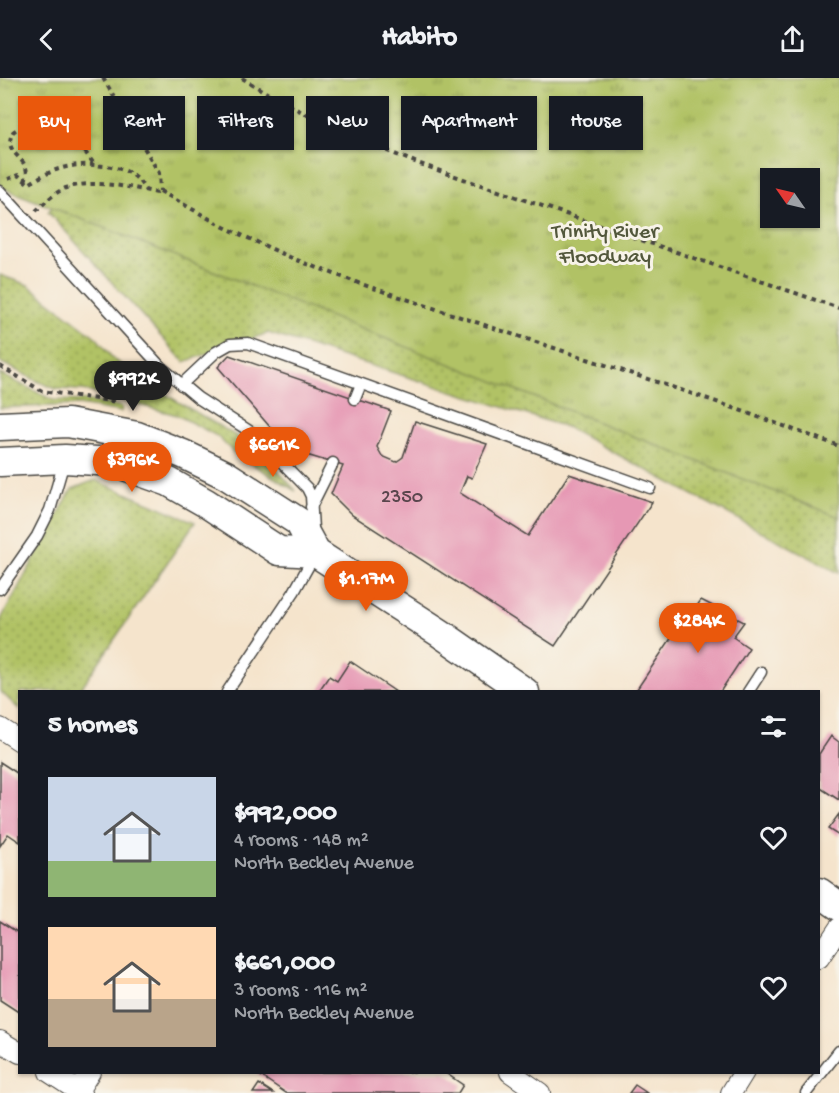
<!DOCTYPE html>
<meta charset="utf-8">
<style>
body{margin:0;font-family:"Gochi Hand",sans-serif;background:#242831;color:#f1f3f6;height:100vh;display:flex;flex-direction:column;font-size:22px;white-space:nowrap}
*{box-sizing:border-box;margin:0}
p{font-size:20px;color:#9ea1a6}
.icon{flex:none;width:33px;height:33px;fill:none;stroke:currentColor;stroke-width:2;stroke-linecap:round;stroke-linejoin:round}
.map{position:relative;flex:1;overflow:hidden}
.panel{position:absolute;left:18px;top:612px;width:802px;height:384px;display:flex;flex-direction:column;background:#171b24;border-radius:0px;box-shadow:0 2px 4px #0004}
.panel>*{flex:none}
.top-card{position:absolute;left:18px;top:18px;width:804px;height:54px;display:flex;gap:12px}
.needle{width:39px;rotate:304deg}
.fabs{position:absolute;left:760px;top:90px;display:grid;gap:12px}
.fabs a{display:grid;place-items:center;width:60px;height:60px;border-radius:0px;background:#171b24;box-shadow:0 2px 4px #0004;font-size:30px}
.price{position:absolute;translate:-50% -51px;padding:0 14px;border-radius:21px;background:#ea580c;color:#fff;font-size:20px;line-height:39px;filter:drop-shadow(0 2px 3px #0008)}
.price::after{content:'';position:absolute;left:50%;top:36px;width:18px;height:14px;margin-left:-9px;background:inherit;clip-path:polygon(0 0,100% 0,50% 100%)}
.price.on{background:#222;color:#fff}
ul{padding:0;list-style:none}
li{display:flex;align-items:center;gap:18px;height:150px;padding:0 30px}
li span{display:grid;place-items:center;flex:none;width:168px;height:120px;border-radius:0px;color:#555}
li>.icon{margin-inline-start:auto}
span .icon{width:72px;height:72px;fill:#fffc;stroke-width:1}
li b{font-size:26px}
h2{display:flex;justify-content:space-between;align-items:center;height:72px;padding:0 30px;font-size:26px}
.pill{padding:0 21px;border-radius:0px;background:#171b24;box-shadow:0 2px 4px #0004;font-size:21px;line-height:54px}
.pill.on{background:#ea580c;color:#fff}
header{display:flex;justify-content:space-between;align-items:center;height:78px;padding:0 30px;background:#171b24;font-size:27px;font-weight:800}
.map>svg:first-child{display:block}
.grass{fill:url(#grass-dots);stroke:#6e7648;stroke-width:1.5}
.park{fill:url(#park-tufts);stroke:#6e7648;stroke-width:1.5;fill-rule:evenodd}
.building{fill:#e698b4}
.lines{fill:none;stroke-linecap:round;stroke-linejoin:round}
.lane-casing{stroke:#494743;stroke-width:13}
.street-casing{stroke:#494743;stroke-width:22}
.secondary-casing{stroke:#494743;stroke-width:31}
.path{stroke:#494743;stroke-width:4;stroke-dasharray:4.5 4.5;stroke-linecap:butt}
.lane{stroke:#fff;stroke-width:10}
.street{stroke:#fff;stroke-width:20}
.secondary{stroke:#fff;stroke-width:28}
.labels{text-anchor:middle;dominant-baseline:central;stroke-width:6;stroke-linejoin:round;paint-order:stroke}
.number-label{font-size:20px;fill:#5a464d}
.park-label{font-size:22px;fill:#53583c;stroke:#f7f3e8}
</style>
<header><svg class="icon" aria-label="back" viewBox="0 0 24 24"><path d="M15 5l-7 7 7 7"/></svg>Habito<svg class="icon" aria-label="share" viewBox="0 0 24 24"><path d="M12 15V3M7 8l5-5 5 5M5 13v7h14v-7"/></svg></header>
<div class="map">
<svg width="839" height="1015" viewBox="0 0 839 1015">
<defs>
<pattern id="grass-dots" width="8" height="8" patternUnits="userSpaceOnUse" patternTransform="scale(1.5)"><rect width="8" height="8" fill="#b1c265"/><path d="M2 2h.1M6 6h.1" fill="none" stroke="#909e53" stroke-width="1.8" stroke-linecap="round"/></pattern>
<pattern id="park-tufts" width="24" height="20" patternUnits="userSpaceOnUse" patternTransform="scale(1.5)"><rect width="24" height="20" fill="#b1c265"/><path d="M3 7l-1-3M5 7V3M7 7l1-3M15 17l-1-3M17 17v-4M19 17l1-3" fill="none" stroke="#909e53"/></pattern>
</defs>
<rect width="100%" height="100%" fill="#f7f3e8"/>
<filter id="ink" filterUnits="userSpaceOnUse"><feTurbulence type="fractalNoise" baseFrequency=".0167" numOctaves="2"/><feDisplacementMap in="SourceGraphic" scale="12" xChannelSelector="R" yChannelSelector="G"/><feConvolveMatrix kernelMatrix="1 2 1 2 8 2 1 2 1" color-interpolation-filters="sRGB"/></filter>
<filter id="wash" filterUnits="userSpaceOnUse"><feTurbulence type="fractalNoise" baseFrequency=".008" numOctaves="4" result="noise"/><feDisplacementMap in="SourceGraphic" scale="24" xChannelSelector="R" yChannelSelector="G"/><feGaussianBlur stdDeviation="1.35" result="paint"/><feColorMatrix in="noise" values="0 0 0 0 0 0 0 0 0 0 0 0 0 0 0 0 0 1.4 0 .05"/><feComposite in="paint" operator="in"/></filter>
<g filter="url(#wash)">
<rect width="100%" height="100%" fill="#f5e4cc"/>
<!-- grass -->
<path class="grass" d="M0 0 839 240V495L566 349 268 255 184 284 48 134 52 129 67 135Z
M0 197 28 207 97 260 113 281 170 319 250 366 281 396 296 413 234 375 217 358 177 337 83 312 56 311 37 303 0 284Z
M0 296 53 322 89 323 122 329 121 334 79 327 0 330Z
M95 402 195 444 79 613 20 614 19 631 0 613V543L72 411Z"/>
<!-- park -->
<path class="park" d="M0 0H839V439L0 109ZM771 100H810V140H771Z"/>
<g id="blocks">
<!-- building -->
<path class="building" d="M229 277 391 333 377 369 382 378 396 384 403 379 415 343 487 366 472 400 467 398 460 415 528 458 569 396 652 424 555 568 352 437 331 416 343 388 290 372 218 289Z
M701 522 744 544 733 559 749 570 720 614H635L690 532 693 534Z
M350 583 396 614H318L329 598 337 603Z
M831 658 839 664V722L819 709V676Z
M0 684 20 697V764L8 756 0 768Z
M839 736V758L828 751Z
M0 843 20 856V935L0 922Z
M255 994H444L463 1007 458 1015H286Z
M259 1006 273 1015H253Z
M635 1007 647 1015H629Z"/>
</g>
</g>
<g filter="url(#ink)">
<use href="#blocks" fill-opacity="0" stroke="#494743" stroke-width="1.5"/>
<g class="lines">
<defs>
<path id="lane" d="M0 113 161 289 198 320 254 356 307 410 311 418 313 451
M181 307 216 274 230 266 248 265 650 410
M355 321 361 306
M311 429 333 385
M0 511 37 458 50 432 64 384
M227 614 294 514 314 478
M748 614 761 594
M806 1015 839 973"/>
<path id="street" d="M0 650 20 663
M819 880 839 850
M0 963 20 975
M49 994 81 1015
M510 994 540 1015
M78 1013 90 994
M731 1015 744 994"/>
<path id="secondary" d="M0 348 68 345 137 358 183 376 226 397 299 444 316 475 440 555 525 614
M0 384 65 381 113 384 169 404 206 425 279 473 316 475
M819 814 839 828"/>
</defs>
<!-- lane casing -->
<use href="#lane" class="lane-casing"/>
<!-- street casing -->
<use href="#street" class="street-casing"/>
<!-- secondary casing -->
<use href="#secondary" class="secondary-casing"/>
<!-- path -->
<path class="path" d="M103 0 159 95 160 113
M242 0C298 35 358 62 420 86L839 230
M8 101 18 97 29 106C52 90 75 84 103 88 114 89 125 91 134 98 139 102 142 107 146 113
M25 103C35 79 0 78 13 54 29 40 65 56 80 68 85 73 90 81 95 87
M160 113 224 149 294 181 361 206 714 323 839 368
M36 133C44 125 55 114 66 110 91 101 132 109 157 115L160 113
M0 288 42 313 117 324"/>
<!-- lane -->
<use href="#lane" class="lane"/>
<!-- street -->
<use href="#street" class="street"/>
<!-- secondary -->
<use href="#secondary" class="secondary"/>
</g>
</g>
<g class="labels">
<!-- number labels -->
<g class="number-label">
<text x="402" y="420">2350</text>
</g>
<!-- park labels -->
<g class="park-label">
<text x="605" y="155">Trinity River<tspan x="605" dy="25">Floodway</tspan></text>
</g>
</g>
</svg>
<div class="fabs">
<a><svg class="needle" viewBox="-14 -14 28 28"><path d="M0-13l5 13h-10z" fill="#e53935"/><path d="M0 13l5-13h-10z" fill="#9ea1a6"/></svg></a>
</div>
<b class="price on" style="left:133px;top:334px">$992K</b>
<b class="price" style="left:273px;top:400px">$661K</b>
<b class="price" style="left:132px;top:415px">$396K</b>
<b class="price" style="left:366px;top:534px">$1.17M</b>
<b class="price" style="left:698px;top:576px">$284K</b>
<div class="top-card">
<a class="pill on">Buy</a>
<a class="pill">Rent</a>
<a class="pill">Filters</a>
<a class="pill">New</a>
<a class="pill">Apartment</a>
<a class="pill">House</a>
</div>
<section class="panel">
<h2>5 homes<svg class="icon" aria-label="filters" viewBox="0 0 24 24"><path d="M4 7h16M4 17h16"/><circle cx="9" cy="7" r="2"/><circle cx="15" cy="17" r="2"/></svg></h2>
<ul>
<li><span style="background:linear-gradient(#c9d6e8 70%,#8fb573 0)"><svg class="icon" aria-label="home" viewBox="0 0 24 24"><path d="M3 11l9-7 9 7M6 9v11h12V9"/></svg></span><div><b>$992,000</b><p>4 rooms · 148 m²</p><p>North Beckley Avenue</p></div><svg class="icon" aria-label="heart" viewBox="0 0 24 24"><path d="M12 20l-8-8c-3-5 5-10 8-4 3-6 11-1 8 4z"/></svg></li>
<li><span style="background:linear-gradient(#ffd9b3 60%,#b9a48a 0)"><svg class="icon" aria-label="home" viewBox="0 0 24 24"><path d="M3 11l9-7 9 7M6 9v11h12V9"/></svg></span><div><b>$661,000</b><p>3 rooms · 116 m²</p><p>North Beckley Avenue</p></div><svg class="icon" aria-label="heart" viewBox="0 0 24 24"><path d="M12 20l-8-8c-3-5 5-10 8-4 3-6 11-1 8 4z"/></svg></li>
</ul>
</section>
</div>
